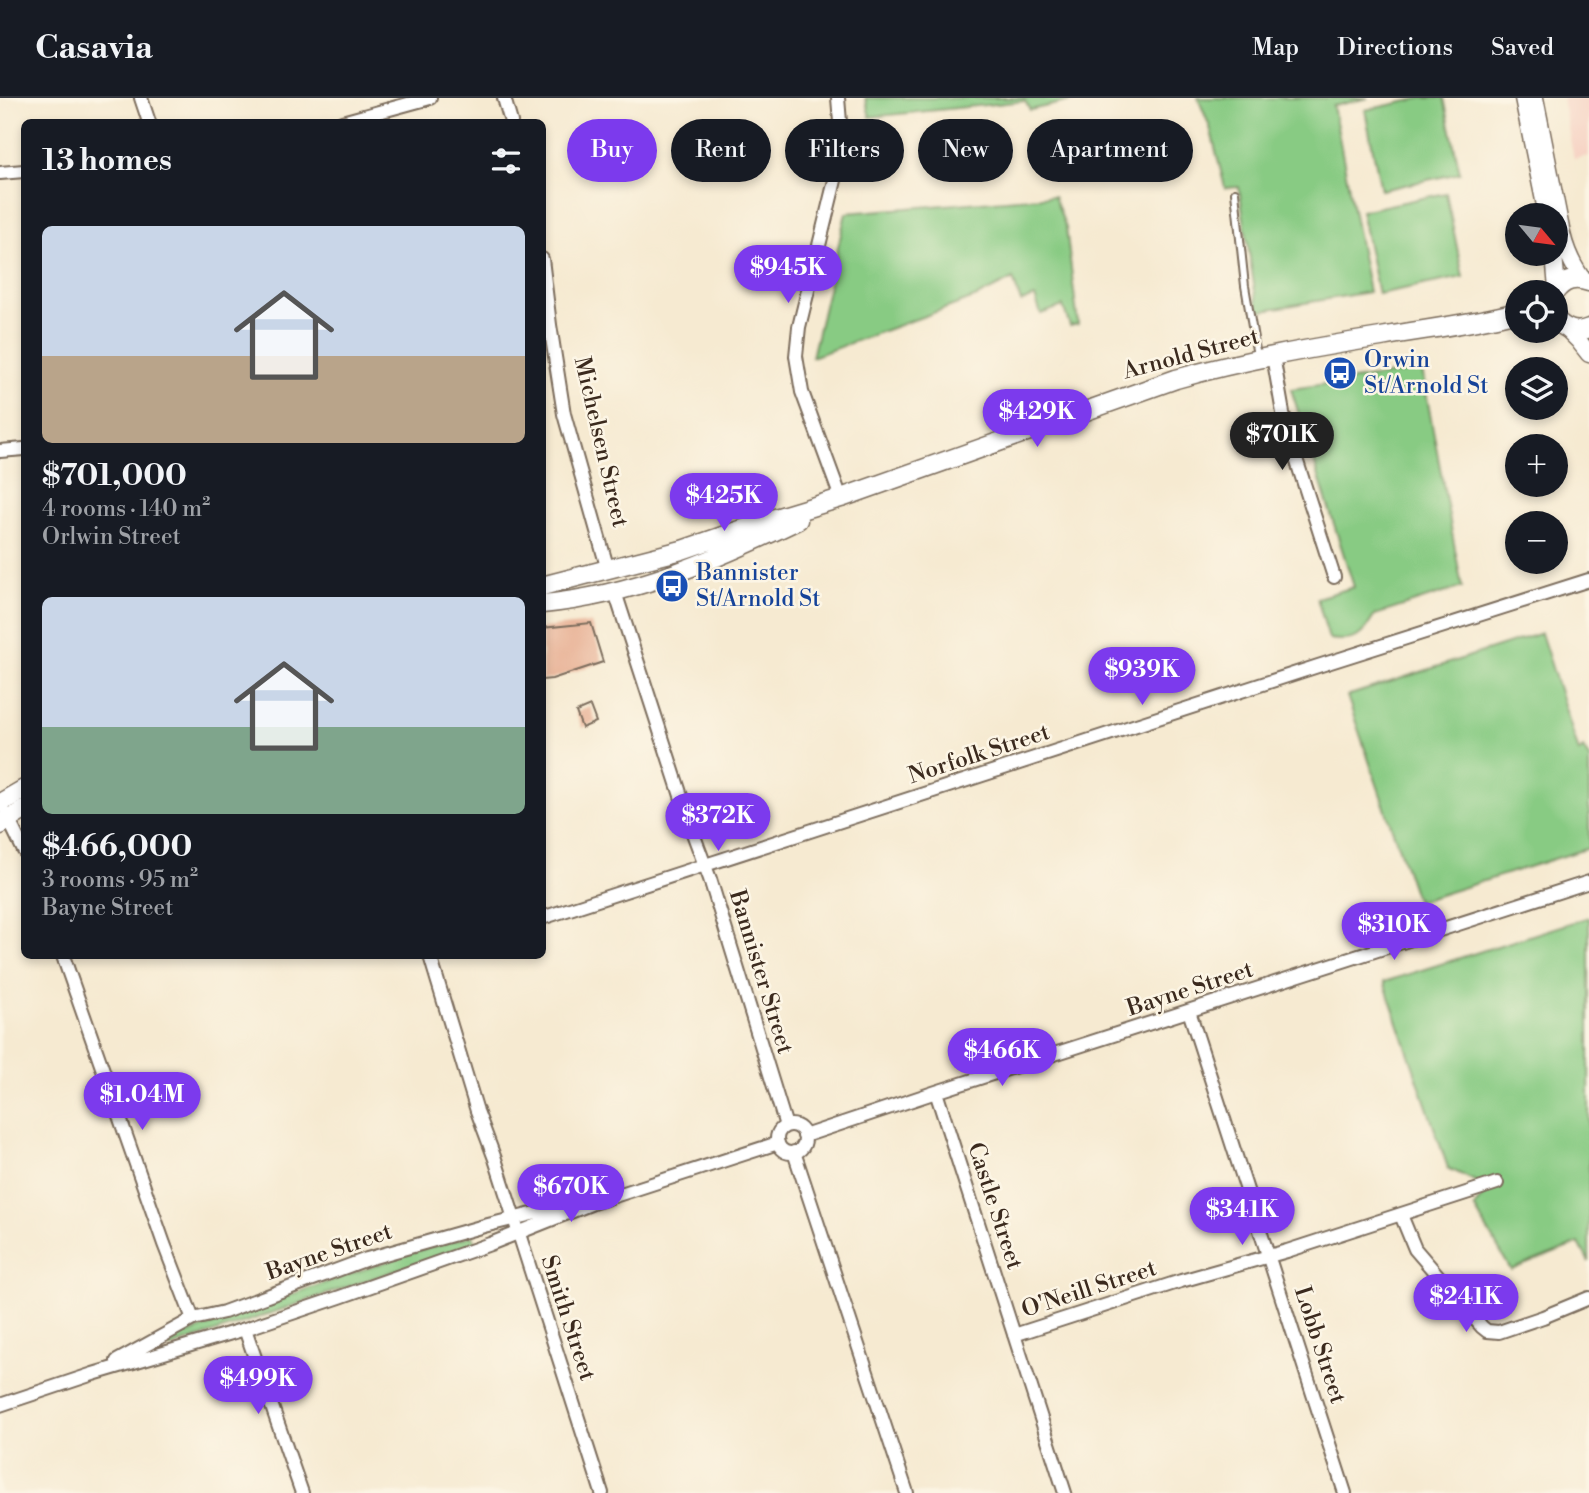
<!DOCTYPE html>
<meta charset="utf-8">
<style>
body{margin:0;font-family:"Libre Bodoni",serif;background:#242831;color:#f1f3f6;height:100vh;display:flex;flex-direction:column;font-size:26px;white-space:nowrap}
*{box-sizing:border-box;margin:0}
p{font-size:23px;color:#9ea1a6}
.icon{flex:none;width:38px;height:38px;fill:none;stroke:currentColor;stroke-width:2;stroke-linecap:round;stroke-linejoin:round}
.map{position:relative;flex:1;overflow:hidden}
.drawer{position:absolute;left:21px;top:21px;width:525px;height:840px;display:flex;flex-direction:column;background:#171b24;border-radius:10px;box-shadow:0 4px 10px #0003}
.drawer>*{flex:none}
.guide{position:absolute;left:567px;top:21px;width:665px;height:63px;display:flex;gap:14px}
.needle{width:46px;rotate:119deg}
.controls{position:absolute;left:1505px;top:105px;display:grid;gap:14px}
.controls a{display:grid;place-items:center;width:63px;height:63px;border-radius:50%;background:#171b24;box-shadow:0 4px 10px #0003;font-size:35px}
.price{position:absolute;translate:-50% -60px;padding:0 16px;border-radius:24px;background:#7c3aed;color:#fff;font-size:23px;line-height:46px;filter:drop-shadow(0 2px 4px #0008)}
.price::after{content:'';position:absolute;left:50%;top:42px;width:21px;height:16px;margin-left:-10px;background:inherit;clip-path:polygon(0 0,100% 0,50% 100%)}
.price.current{background:#222;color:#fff}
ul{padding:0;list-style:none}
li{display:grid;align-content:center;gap:14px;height:371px;padding:0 21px}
li span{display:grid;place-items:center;height:217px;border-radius:10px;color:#555}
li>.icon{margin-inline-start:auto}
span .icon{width:126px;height:126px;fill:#fffc;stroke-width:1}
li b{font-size:30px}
h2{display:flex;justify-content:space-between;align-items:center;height:84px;padding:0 21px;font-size:30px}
.tag{padding:0 24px;border-radius:32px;background:#171b24;box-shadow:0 4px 10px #0003;font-size:24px;line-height:63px}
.tag.current{background:#7c3aed;color:#fff}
header{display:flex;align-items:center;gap:42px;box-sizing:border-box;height:98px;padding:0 35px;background:#171b24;border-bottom:2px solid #363941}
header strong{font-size:33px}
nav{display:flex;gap:38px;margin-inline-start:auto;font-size:24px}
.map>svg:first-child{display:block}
.built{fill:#f6d2c3}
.green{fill:#88cb83;stroke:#627a50;stroke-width:2}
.building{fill:#e7ae92}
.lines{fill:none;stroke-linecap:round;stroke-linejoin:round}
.service-casing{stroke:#7c6d5d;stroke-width:10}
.minor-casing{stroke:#7c6d5d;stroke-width:16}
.tertiary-casing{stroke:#7c6d5d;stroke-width:19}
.secondary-casing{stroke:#7c6d5d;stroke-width:21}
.service{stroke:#fff;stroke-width:6}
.minor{stroke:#fff;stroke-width:12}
.tertiary{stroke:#fff;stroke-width:16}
.secondary{stroke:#fff;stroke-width:18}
.labels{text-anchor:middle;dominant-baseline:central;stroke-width:5;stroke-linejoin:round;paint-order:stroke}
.street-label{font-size:23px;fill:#3b2a1e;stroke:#fcf5e5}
.transit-label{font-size:23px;fill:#164399;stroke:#fcf5e5;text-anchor:start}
</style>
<header>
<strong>Casavia</strong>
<nav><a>Map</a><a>Directions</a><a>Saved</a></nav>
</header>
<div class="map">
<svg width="1589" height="1395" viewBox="0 0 1589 1395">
<rect width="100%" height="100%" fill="#fcf5e5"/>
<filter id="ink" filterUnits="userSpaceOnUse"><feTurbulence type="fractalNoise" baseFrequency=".0143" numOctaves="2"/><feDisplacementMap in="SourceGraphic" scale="14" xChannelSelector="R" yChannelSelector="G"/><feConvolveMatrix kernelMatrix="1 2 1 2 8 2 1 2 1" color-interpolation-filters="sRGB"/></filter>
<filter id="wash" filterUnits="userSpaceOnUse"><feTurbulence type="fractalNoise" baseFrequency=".00686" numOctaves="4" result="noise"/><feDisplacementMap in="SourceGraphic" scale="28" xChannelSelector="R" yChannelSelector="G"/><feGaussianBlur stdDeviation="1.57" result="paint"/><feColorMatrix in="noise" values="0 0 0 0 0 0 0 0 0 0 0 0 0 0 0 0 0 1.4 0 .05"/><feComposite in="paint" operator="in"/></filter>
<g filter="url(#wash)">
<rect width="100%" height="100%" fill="#f6ead1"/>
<!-- built -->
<path class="built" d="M1562 0H1589V58L1574 61Z"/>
<!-- green -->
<path class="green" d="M865 0H1084L1030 12 1025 3 870 19Z
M1198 0H1368L1333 8 1369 194 1258 213 1239 89 1225 90 1210 29Z
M1423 0H1444L1460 75 1381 92 1365 12Z
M1446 95 1463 179 1378 196 1361 113Z
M1054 98 1066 130 1078 226 1070 228 1063 208 1041 216 1035 199 1021 204 1013 181 977 199 812 259 846 115Z
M1422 272 1462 489 1375 517C1361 539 1357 545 1329 541L1317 500 1354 489 1291 291Z
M1541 535 1579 654 1583 650 1589 660V750L1417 804 1347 598Z
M1589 819V1164L1579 1145 1511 1172 1474 1109 1483 1098 1477 1084 1448 1070 1384 884Z
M473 1137 476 1145 169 1250 166 1242 199 1223 201 1227 187 1234 188 1236 284 1199 391 1162 392 1160Z"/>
<g id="blocks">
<!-- building -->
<path class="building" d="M591 525 603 564 552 581 542 582V530Z
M590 608 596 624 582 630 576 614Z"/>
</g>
</g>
<g filter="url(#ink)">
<use href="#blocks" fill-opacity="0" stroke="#7c6d5d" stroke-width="2"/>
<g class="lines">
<defs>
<path id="service" d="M1235 94 1245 188 1257 258"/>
<path id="minor" d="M141 0 149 24
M504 0 511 24
M838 0 841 36 837 74 799 229 796 258 802 294 841 400
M342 24 430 0
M0 75 24 73
M542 161 550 227 564 316 608 472
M1273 258 1283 315 1290 342 1334 479
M0 353 24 351
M615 494 694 738 710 781 786 1028
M6 716 24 753
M542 820 1318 568 1589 482
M63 858 164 1146 193 1221
M430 858 477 1013 495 1061 602 1395
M1189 913 1345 1395
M936 994 1065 1395
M777 1041a14 14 0 1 1 28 0a14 14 0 1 1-28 0Z
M804 1038 936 994 1589 784
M794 1054 907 1395
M1401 1117 1415 1151 1482 1229 1487 1233 1499 1234 1543 1219 1589 1200
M245 1231 302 1395
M1014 1237 1181 1183 1287 1153 1497 1085
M117 1263 193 1221 224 1214 367 1161 484 1128 544 1113 572 1109
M0 1307 93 1276 245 1231 340 1199 490 1146 593 1105 778 1045"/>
<path id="tertiary" d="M1523 0 1547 117
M1535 0 1562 136C1566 153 1573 168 1583 182
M1554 156 1557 191
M1567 231 1578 242 1589 256"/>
<path id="secondary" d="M1555 194C1564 182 1575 179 1589 184
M1556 221C1565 232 1576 236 1589 230
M542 488 682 452 775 420 841 400 1176 281C1243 262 1312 250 1381 239 1426 231 1472 226 1517 214
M542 506C632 498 718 461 798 422
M0 705 24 691
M0 727 24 712"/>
</defs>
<!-- service casing -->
<use href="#service" class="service-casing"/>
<!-- minor casing -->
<use href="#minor" class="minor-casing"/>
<!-- tertiary casing -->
<use href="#tertiary" class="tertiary-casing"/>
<!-- secondary casing -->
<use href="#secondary" class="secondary-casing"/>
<!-- service -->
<use href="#service" class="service"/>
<!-- minor -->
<use href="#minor" class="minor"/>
<!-- tertiary -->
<use href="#tertiary" class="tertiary"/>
<!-- secondary -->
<use href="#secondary" class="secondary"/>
</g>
</g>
<!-- icons -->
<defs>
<symbol id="bus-disc" viewBox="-11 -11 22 22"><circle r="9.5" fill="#1a4fb4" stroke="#fcf5e5"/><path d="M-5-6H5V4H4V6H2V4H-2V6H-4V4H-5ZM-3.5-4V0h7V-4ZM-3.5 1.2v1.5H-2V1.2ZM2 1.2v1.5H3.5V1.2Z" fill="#fff"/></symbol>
</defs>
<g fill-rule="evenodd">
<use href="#bus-disc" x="1321" y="256" width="38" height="38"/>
<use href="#bus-disc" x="653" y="469" width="38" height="38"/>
</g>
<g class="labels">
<!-- street labels -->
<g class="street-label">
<text transform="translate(1191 256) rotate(-15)">Arnold Street</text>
<text transform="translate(601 344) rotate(77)">Michelsen Street</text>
<text transform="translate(979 656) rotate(-18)">Norfolk Street</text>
<text transform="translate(761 874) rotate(73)">Bannister Street</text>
<text transform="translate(1190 891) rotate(-18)">Bayne Street</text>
<text transform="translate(995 1108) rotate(72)">Castle Street</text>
<text transform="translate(329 1154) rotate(-19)">Bayne Street</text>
<text transform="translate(1089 1191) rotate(-18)">O'Neill Street</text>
<text transform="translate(568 1220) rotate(72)">Smith Street</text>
<text transform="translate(1320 1247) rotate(72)">Lobb Street</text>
</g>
<!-- transit labels -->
<g class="transit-label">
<text x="1364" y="262">Orwin<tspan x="1364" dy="26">St/Arnold St</tspan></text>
<text x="696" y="475">Bannister<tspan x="696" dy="26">St/Arnold St</tspan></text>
</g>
</g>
</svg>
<div class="controls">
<a><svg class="needle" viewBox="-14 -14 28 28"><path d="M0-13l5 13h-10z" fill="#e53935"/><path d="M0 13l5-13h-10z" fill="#9ea1a6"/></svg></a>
<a><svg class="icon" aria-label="locate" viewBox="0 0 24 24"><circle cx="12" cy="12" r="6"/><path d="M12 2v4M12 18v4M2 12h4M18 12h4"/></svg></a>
<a><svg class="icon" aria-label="layers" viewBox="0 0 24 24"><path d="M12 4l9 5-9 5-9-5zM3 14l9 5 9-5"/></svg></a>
<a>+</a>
<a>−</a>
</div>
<b class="price" style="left:788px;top:207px">$945K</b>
<b class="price" style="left:1037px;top:351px">$429K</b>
<b class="price current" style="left:1282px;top:374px">$701K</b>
<b class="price" style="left:724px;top:435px">$425K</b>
<b class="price" style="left:1142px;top:609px">$939K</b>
<b class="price" style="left:718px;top:755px">$372K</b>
<b class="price" style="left:1394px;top:864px">$310K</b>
<b class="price" style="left:1002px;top:990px">$466K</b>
<b class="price" style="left:142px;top:1034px">$1.04M</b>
<b class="price" style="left:571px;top:1126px">$670K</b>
<b class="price" style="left:1242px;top:1149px">$341K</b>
<b class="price" style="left:1466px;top:1236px">$241K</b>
<b class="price" style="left:258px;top:1318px">$499K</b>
<div class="guide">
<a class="tag current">Buy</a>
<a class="tag">Rent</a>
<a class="tag">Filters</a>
<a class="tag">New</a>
<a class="tag">Apartment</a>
</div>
<section class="drawer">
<h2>13 homes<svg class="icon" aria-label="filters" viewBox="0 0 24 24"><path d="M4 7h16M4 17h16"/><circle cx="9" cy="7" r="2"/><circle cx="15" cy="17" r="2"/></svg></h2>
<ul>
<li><span style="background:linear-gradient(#c9d6e8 60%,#b9a48a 0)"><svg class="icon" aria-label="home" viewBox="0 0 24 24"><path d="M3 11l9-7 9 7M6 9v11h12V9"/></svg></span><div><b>$701,000</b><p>4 rooms · 140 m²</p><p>Orlwin Street</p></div></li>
<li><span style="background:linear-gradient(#c9d6e8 60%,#7fa58c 0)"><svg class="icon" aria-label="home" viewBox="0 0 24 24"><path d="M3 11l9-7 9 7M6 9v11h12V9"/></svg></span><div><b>$466,000</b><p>3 rooms · 95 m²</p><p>Bayne Street</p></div></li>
</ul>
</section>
</div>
